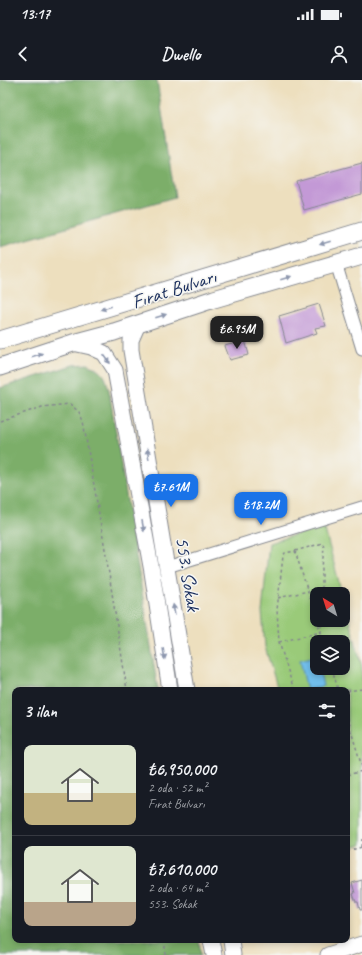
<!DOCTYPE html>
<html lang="tr">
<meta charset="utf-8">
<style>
body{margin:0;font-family:Caveat,sans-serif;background:#20242c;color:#f1f3f6;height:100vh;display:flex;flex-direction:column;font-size:15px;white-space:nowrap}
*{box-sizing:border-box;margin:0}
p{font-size:13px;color:#9ea1a6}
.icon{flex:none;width:22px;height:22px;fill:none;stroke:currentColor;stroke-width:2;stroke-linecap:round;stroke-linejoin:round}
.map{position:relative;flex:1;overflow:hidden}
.details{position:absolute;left:12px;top:607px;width:338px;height:256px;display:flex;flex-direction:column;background:#171b24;border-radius:8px;box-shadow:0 2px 6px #0003}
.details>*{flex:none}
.needle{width:26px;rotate:322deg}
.controls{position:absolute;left:310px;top:507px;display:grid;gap:8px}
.controls a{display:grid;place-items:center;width:40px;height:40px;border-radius:8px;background:#171b24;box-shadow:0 2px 6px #0003;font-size:20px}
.price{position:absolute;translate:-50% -34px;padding:0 9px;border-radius:8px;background:#1a73e8;color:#fff;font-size:13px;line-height:26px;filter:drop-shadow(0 1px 2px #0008)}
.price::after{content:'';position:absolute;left:50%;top:24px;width:12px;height:9px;margin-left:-6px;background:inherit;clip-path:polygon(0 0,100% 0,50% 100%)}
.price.on{background:#222;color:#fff}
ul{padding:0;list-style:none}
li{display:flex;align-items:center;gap:12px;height:100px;padding:0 12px}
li+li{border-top:1px solid #363941}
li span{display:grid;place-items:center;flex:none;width:112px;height:80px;border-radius:8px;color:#555}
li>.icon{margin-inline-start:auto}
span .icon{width:48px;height:48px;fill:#fffc;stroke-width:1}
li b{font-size:17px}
h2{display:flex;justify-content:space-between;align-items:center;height:48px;padding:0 12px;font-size:17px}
.status{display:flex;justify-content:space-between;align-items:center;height:28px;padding:0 20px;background:#171b24;direction:ltr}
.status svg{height:11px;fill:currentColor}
header{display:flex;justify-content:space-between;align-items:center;height:52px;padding:0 12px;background:#171b24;font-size:18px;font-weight:700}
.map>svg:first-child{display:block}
.green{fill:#9aca79;stroke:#5a7c6c;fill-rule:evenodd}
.forest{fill:#7bae69;stroke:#4b6e64}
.water{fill:#72bfec;stroke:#4677a5}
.building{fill:#c399d6}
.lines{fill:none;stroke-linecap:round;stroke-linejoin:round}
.street-casing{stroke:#84878e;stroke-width:13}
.secondary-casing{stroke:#84878e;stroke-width:17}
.primary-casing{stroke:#84878e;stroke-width:19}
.path{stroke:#84878e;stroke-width:1.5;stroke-dasharray:3 3;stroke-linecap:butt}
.street{stroke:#fff;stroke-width:11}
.secondary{stroke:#fff;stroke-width:15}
.primary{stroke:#fff;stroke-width:17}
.oneway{fill:#8d97ae}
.labels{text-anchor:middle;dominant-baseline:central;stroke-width:3;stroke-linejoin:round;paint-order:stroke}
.street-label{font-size:20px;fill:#1b2f5e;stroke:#f6f6f2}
</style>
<div class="status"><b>13:17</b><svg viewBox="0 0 49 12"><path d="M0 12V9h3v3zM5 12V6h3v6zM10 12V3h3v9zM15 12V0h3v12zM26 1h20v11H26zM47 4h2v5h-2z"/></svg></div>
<header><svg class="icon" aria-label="back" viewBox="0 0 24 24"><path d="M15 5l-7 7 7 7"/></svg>Dwello<svg class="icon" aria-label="person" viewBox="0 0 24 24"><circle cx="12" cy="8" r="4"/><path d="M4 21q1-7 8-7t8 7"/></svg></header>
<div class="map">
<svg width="362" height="875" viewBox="0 0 362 875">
<rect width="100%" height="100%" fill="#f6f6f2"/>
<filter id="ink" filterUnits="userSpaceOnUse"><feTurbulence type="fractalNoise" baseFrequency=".025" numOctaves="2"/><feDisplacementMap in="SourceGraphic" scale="8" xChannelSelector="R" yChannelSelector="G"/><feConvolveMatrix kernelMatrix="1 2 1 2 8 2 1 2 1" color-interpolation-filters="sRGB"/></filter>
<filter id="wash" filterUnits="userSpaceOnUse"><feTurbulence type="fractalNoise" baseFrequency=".012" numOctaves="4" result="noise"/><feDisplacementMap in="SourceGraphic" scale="16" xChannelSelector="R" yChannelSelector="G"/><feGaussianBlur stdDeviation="0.9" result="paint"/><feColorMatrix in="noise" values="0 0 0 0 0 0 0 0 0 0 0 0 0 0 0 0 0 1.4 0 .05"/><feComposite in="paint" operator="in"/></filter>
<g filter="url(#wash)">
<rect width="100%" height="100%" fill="#eddfbe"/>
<!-- green -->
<path class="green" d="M324 446 342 514H317V540H343V517L362 587V764L347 768V610H278L265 567 262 532 269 463ZM317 562H343V588H317Z"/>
<!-- forest -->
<path class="forest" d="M0 0H157L175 117 0 167Z
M88 284C104 292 105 294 109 310L158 610H15V860H199L201 875H0V308L73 285Z"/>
<!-- water -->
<path class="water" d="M316 576 317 588H319L323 606 307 610 300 580Z"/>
<g id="blocks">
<!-- building -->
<path class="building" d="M362 83V114L304 130 296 101Z
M319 224 326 246 315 248 317 253 286 263 279 236Z
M245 260 249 275 230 280 225 266Z
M362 800V830H360L358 822H356L353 814 355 813 352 803Z"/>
</g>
</g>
<g filter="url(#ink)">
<use href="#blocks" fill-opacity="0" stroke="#84878e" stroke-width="1"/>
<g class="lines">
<defs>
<path id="street" d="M336 183 362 269
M167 487 362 427"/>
<path id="secondary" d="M138 244 131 260V270L187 610
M73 263 91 267 104 273 115 290 152 492 170 610
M211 860 214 875
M231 860 233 875
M328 875 362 864"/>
<path id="primary" d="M0 260 362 151
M0 287 73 263 114 252 214 219 362 176"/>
</defs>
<!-- street casing -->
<use href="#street" class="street-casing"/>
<!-- secondary casing -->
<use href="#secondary" class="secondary-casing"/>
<!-- primary casing -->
<use href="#primary" class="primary-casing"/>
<!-- path -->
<path class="path" d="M0 341 42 327 70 324 79 332 83 341 107 481 127 610
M295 471 323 463 324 467 322 488V514
M278 518 308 511
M279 562 321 552V540
M332 588 338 610
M294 610 279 562 277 530 283 476 285 473 295 471 324 562
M347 611 362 609
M347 638 362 687
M347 695 362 691
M361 767 362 759
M347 771 362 767
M164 860 166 875"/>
<!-- street -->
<use href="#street" class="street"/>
<!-- secondary -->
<use href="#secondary" class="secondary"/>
<!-- primary -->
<use href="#primary" class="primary"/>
</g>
<!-- one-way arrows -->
<defs><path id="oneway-solid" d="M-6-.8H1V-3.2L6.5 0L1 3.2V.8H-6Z"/></defs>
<g class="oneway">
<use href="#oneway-solid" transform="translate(325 163) rotate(163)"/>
<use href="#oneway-solid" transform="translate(286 198) rotate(-17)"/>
<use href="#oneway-solid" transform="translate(106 228) rotate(163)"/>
<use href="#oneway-solid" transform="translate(161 236) rotate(-18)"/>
<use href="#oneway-solid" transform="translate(37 275) rotate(-18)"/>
<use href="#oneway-solid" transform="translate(107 279) rotate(55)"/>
<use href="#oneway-solid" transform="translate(148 374) rotate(-99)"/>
<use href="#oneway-solid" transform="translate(143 446) rotate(80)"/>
<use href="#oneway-solid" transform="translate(174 530) rotate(-99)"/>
<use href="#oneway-solid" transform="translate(164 574) rotate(81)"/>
</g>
</g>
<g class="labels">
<!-- street labels -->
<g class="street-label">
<text transform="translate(174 209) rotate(-18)">Fırat Bulvarı</text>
<text transform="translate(188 494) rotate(81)">553. Sokak</text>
</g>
</g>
</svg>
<div class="controls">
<a><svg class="needle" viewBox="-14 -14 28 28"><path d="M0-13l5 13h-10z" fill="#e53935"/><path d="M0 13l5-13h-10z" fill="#9ea1a6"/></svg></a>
<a><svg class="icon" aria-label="layers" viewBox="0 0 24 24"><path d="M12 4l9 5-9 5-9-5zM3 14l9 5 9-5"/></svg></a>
</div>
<b class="price on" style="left:237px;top:270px">₺6.95M</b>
<b class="price" style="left:171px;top:428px">₺7.61M</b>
<b class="price" style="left:261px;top:446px">₺18.2M</b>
<section class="details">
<h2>3 ilan<svg class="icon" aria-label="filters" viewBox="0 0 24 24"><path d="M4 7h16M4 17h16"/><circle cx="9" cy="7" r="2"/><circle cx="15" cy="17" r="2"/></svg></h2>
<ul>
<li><span style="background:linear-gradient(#dfe7d0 60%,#c2b280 0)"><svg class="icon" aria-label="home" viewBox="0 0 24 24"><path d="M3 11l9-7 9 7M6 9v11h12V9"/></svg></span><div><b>₺6,950,000</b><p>2 oda · 52 m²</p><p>Fırat Bulvarı</p></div></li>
<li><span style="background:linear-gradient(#dfe7d0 70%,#b9a48a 0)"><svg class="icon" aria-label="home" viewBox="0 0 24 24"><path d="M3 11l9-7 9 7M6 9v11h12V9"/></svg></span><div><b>₺7,610,000</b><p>2 oda · 64 m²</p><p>553. Sokak</p></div></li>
</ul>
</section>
</div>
